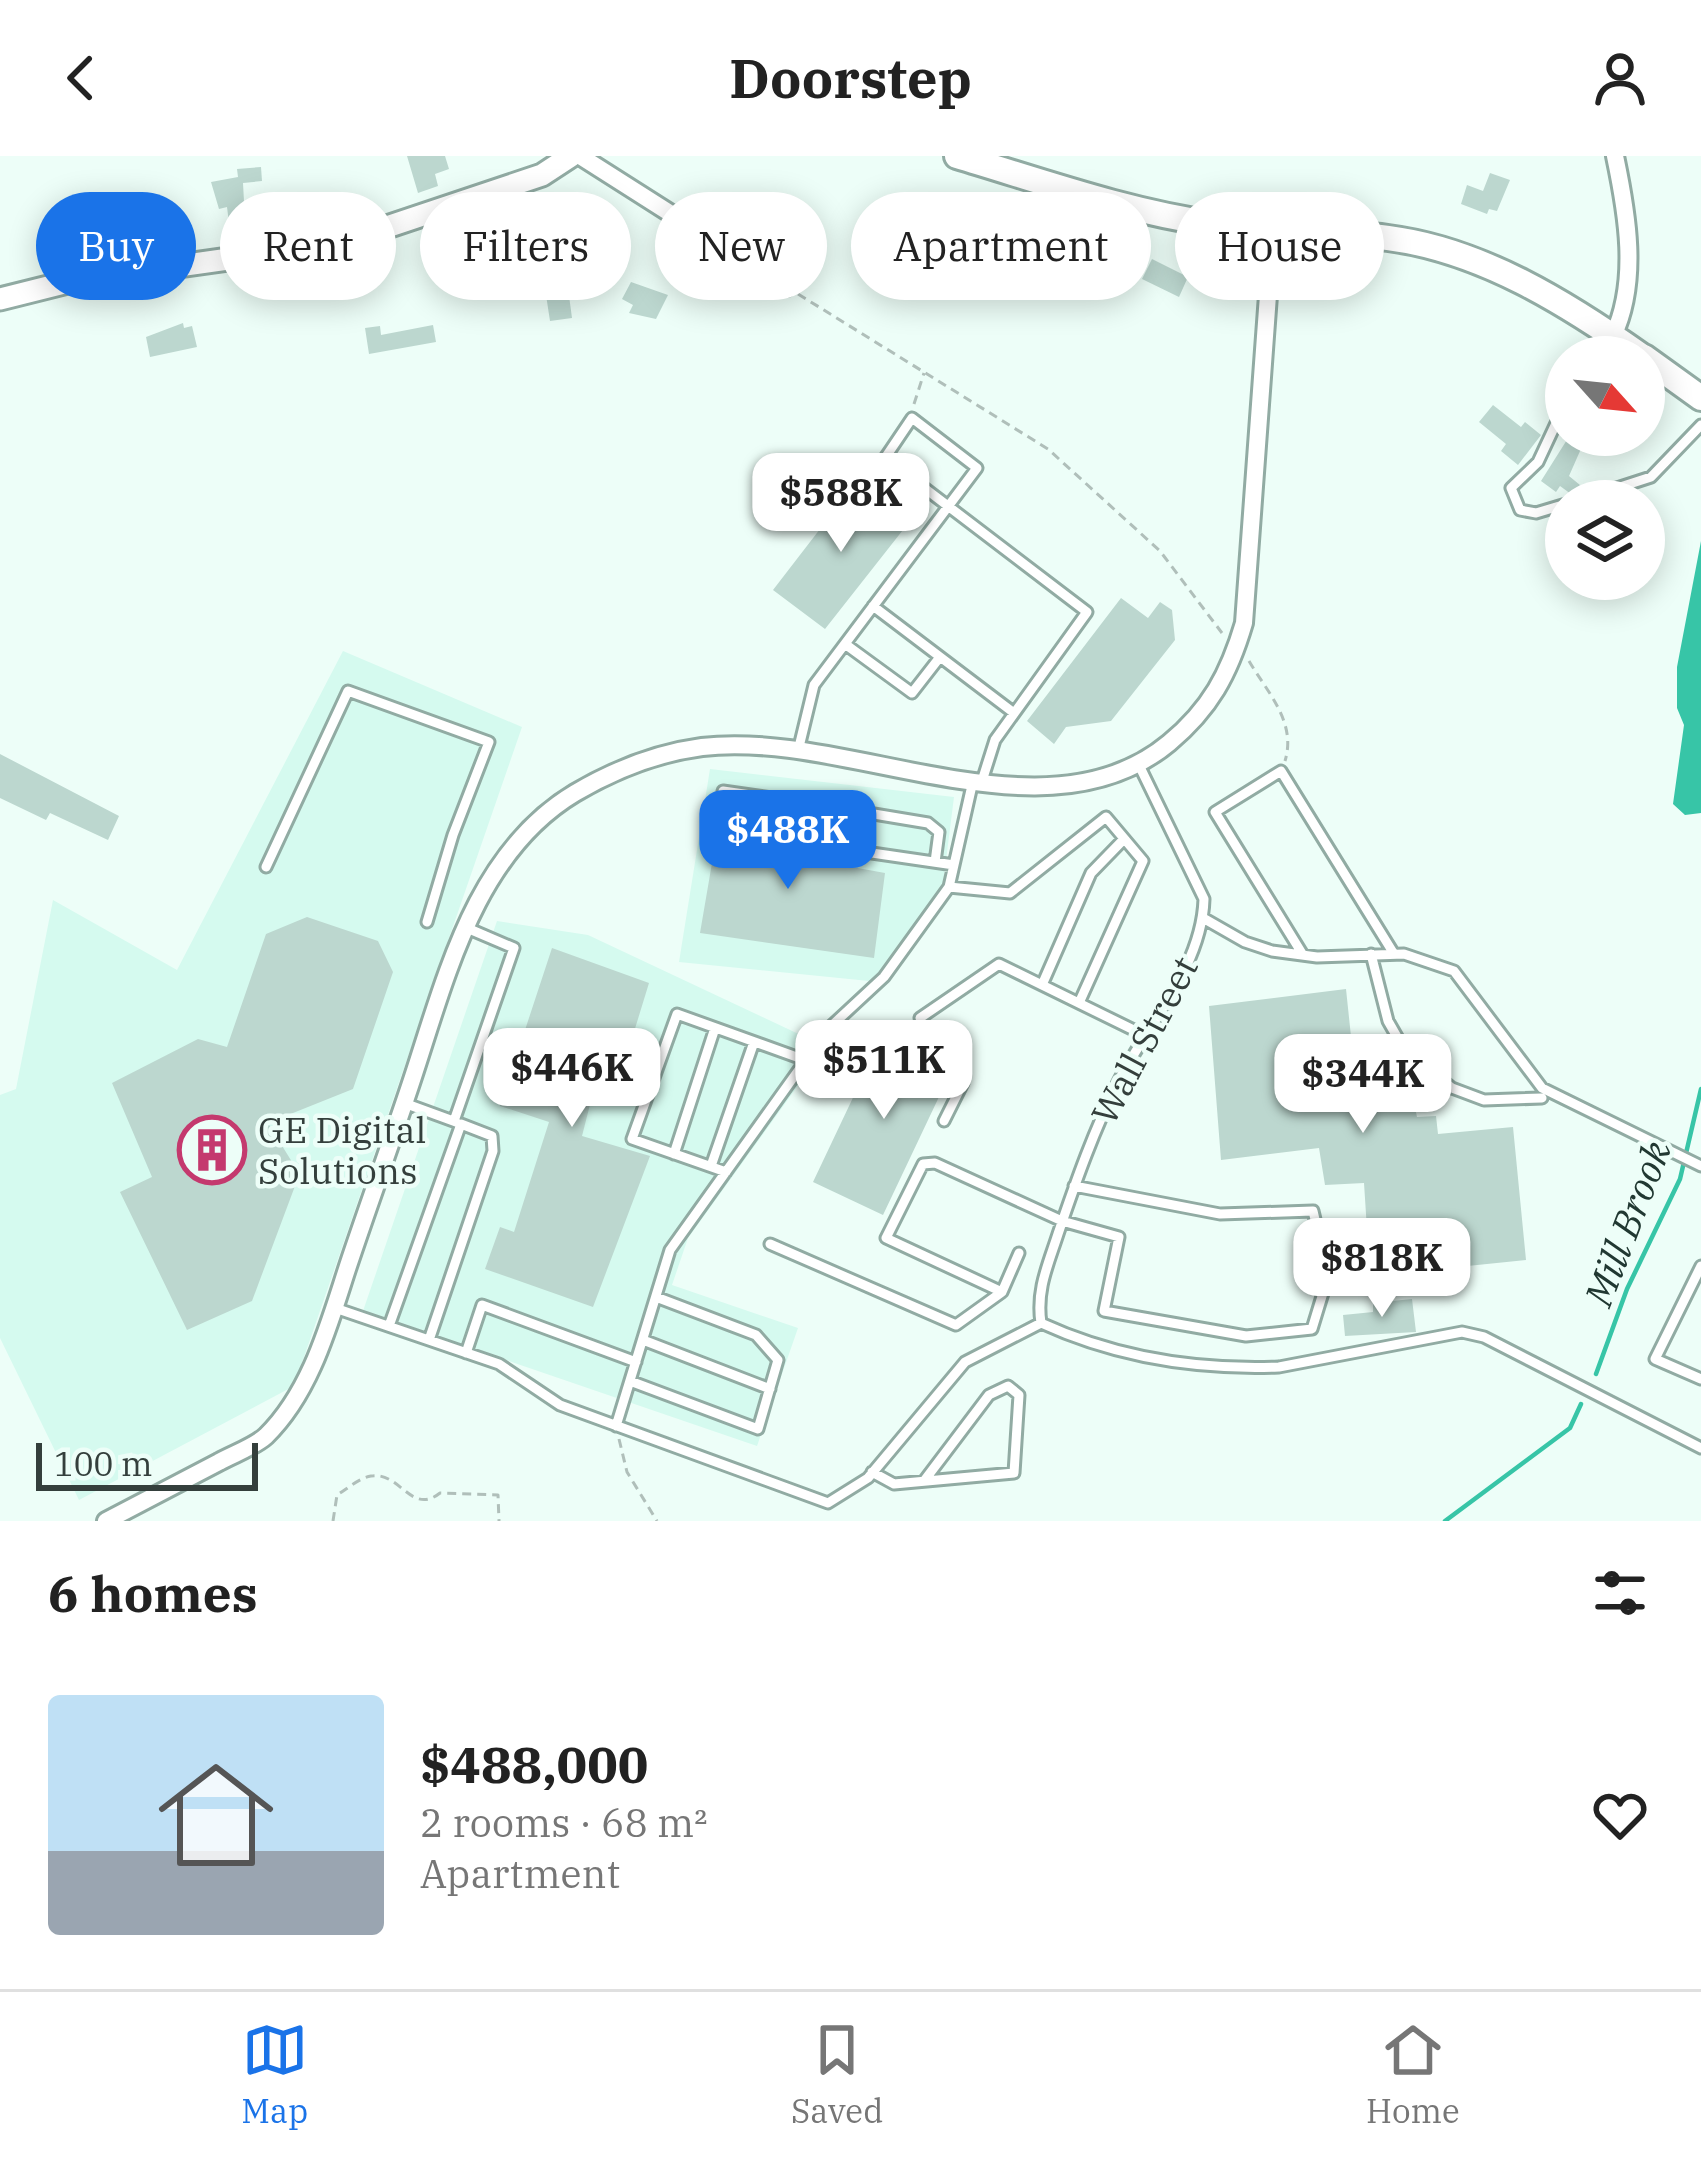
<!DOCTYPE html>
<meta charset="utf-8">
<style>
body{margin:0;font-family:"IBM Plex Serif",serif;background:#f6f6f6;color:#222;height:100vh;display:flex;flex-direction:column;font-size:45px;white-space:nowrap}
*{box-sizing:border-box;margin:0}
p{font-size:39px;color:#767676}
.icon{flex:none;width:66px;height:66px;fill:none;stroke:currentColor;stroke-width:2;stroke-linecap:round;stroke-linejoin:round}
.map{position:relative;height:1365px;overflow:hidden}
.side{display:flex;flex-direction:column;background:#fff;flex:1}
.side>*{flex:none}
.banner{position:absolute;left:36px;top:36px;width:1629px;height:108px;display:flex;gap:24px}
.needle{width:78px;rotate:117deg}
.controls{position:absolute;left:1545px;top:180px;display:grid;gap:24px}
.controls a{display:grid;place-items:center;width:120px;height:120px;border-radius:50%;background:#fff;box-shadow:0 6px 30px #0003;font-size:60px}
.scale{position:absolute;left:36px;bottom:30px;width:222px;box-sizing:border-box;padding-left:12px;border:6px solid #343f3c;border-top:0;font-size:33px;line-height:42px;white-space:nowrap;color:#343f3c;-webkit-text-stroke:9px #edfef8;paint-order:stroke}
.price{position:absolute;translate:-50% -102px;padding:0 27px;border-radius:24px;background:#fff;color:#222;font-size:39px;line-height:78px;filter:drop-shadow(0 3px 6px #0008)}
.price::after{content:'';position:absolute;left:50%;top:72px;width:36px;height:27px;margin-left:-18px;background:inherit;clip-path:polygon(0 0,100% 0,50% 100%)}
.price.active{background:#1a73e8;color:#fff}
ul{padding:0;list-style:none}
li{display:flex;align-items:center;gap:36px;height:300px;padding:0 48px}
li+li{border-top:3px solid #e0e0e0}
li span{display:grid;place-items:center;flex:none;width:336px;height:240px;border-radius:12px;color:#555}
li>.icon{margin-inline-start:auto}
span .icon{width:144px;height:144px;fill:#fffc;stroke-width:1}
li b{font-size:51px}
h2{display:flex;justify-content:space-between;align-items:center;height:144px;padding:0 48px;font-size:51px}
.tag{padding:0 42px;border-radius:54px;background:#fff;box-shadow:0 6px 30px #0003;font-size:42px;line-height:108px}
.tag.active{background:#1a73e8;color:#fff}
header{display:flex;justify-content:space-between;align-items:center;height:156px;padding:0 48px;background:#fff;font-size:54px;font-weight:800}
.dock{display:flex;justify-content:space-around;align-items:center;height:168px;border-top:3px solid #e0e0e0;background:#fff;font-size:33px;color:#767676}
.dock a{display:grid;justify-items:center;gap:6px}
.dock .active{color:#1a73e8}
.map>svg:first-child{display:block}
.built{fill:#d5faef}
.water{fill:#37c5a7}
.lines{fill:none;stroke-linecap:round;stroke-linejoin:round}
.stream{stroke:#37c5a7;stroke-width:4.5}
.building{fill:#bcd7cf}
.service-casing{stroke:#91aba3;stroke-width:15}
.minor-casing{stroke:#91aba3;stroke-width:22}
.tertiary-casing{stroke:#91aba3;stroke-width:27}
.secondary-casing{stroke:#91aba3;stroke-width:30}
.path{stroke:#b0bfba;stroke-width:3;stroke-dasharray:9 6;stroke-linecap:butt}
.service{stroke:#fff;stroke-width:9}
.minor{stroke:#fff;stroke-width:16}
.tertiary{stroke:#fff;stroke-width:21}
.secondary{stroke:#fff;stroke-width:24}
.labels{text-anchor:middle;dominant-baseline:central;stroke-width:9;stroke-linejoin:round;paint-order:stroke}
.street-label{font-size:36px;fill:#343f3c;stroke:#edfef8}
.poi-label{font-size:36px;fill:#343f3c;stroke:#edfef8;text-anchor:start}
.water-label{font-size:39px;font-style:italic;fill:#213832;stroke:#edfef8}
</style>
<header><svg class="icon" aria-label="back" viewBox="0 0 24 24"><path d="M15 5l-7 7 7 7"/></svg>Doorstep<svg class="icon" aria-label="person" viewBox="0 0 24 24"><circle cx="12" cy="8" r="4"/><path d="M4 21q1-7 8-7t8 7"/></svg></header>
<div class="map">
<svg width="1701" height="1365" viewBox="0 0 1701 1365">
<rect width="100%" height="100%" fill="#edfef8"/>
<!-- built -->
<path class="built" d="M343 495 522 571 294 1230 79 1344 0 1182V939L16 933 53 744 177 814Z
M710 613 954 641 943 728 879 826 679 806Z
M497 765 588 779 807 882 823 895 688 1082 672 1129 798 1172 757 1290 363 1155Z"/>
<!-- water -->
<path class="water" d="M1701 385V657L1685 659 1673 648 1684 569 1677 552V511Z"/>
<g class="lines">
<!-- stream -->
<path class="stream" d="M1596 1218 1627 1133 1680 1023 1701 933
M1445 1365 1570 1272 1581 1248"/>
</g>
<!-- building -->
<path class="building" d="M407 0H445L449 13 435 18 438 30 418 37Z
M261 11 262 25 243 27 245 64 229 67 227 51 219 53 211 26 238 21 237 13Z
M1490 17 1510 24 1497 55 1489 53 1487 58 1461 48 1467 29 1483 35Z
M1055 69 1080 78 1054 131 1037 125 1042 110 1047 112 1058 84 1051 81Z
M1152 103 1188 121 1179 141 1142 123Z
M565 110 572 162 550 165 542 113Z
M631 126 668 139 656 163 629 157 633 149 622 143Z
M183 167 184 172 192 170 197 191 150 201 146 181Z
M433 169 436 186 369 198 365 172 380 170 381 179Z
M1493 249 1521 271 1525 266 1541 279 1518 309 1501 295 1506 288 1479 266Z
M1570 279 1584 286 1569 320 1580 329 1571 338 1560 330 1556 336 1541 325Z
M857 325 910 365 825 473 773 434Z
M1121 442 1148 462 1160 446 1172 454 1175 484 1111 565 1066 571 1054 588 1027 565Z
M0 598 119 660 108 684 50 657 46 664 0 642Z
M736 657 787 667V674L807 683 819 705 885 717 874 802 700 777 718 672Z
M307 761 378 785 393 816 353 933 268 967 305 1027 295 1030 252 1145 187 1174 120 1036 152 1021 112 927 198 883 227 891 266 778Z
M552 792 649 827 618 928 597 921 582 980 650 1000 593 1151 485 1113 500 1071 514 1076 549 966 500 950Z
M1346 833 1354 909 1372 907 1374 924H1392L1395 945 1413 942 1417 961 1436 960 1438 978 1513 971 1526 1104 1370 1120 1364 1027 1325 1029 1319 992 1221 1004 1209 850Z
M886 872 956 905 883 1059 813 1026Z
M1412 1143 1416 1176 1345 1180 1343 1159 1373 1156V1147Z"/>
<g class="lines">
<defs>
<path id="service" d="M1588 201 1602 173
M1566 246 1538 306 1511 332 1520 354 1536 357 1566 348
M1577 345 1651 321 1701 269
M873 450 1014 557
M845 488 912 537 940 501
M798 595 814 529 977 312 912 262 885 302 1087 456 995 584 982 625
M723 635 814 648 816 681 831 691 954 709
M814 648 928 667 939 676 935 706
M266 711 348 535 489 586 453 679 427 766
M949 731 1010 737 1106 661 1143 705 1079 847
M1203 762 1245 786 1272 795 1317 801 1404 798 1454 815 1542 932 1701 1010
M1371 798 1388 865 1404 893 1452 932 1484 944 1542 942
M1303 799 1215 656 1281 615 1394 798
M1042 829 1091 717 1124 683
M920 862 999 808 1146 880
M404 947 456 966
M454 965 514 792 467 772
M944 965 963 927
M674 998 715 872
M711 1010 754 886
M726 1016 632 983 677 858 805 904
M1074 1030 1220 1058 1313 1055 1323 1097
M770 1088 956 1169 1002 1136
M1019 1097 1002 1136 886 1082 923 1008 935 1007 1062 1065 1119 1081 1104 1155 1246 1180 1312 1173 1323 1137
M1701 1110 1655 1203 1701 1223
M335 1152 499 1208 560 1249 828 1347 868 1322 965 1206 1041 1167
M1041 1167C1115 1201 1198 1214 1279 1211L1462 1176 1484 1181 1701 1292
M1041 1167C1036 1134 1048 1109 1058 1078 1076 1025 1094 974 1119 924 1149 867 1202 810 1204 743L1138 607
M389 1170 461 968 492 980 493 995 429 1184
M643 1184 770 1233
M466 1197 482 1149 636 1206
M630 1225 758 1273 778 1204 756 1179 656 1141
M616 1270 670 1094 828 873 884 821 949 731 973 625
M872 1316 894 1328 1014 1317 1019 1239 1008 1230 989 1239 924 1325"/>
<path id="minor" d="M580 0 786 131
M1613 180C1639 125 1627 57 1615 0
M106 1365C144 1345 181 1326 219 1306 233 1298 254 1291 266 1280 311 1236 329 1168 348 1110 368 1050 390 990 410 930 445 826 473 698 575 637 614 614 657 597 702 591 847 573 1044 691 1169 587 1210 553 1229 518 1244 467L1273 71"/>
<path id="tertiary" d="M0 143 72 125 336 88 542 19 571 0"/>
<path id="secondary" d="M957 0C1041 25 1127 56 1214 68 1272 76 1330 74 1388 82 1482 94 1568 148 1643 201
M1644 201 1701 242"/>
</defs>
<!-- service casing -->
<use href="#service" class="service-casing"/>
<!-- minor casing -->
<use href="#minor" class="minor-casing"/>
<!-- tertiary casing -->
<use href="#tertiary" class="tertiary-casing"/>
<!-- secondary casing -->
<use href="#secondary" class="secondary-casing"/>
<!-- path -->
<path class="path" d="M798 138 1048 293 1160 395 1222 477
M914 248 924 217
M1249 505C1267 536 1297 566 1285 605
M619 1283 627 1316 657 1365
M333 1365 337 1339C347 1333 359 1322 371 1320 400 1315 411 1360 440 1337L498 1339 499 1365"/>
<!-- service -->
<use href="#service" class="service"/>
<!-- minor -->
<use href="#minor" class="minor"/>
<!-- tertiary -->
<use href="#tertiary" class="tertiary"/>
<!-- secondary -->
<use href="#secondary" class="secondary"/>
</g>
<!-- icons -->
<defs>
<symbol id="building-ring" viewBox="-11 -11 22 22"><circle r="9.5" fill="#edfef8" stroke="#c4396e" stroke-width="1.5"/><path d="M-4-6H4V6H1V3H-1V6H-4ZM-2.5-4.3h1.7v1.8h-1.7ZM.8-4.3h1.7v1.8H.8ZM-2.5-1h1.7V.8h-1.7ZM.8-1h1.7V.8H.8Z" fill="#c4396e"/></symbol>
</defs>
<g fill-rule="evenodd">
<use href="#building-ring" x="174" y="956" width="76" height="76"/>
</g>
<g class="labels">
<!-- street labels -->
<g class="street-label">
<text transform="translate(1144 884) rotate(-62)">Wall Street</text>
</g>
<!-- poi labels -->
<g class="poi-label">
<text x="258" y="973">GE Digital<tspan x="258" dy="41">Solutions</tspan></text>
</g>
<!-- water labels -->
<g class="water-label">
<text transform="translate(1627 1067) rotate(-69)">Mill Brook</text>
</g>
</g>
</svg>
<div class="controls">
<a><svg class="needle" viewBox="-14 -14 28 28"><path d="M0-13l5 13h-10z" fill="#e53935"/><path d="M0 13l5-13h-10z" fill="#767676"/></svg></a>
<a><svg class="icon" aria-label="layers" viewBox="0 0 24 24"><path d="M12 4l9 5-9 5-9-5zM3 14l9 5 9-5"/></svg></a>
</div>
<div class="scale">100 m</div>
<b class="price" style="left:841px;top:399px">$588K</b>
<b class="price active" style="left:788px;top:736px">$488K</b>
<b class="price" style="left:884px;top:966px">$511K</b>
<b class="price" style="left:572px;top:974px">$446K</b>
<b class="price" style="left:1363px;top:980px">$344K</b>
<b class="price" style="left:1382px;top:1164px">$818K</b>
<div class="banner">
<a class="tag active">Buy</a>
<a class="tag">Rent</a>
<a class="tag">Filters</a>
<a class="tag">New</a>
<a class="tag">Apartment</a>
<a class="tag">House</a>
</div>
</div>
<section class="side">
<h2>6 homes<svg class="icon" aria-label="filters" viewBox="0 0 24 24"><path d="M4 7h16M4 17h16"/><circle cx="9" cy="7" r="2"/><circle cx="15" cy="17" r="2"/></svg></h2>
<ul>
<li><span style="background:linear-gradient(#bfe0f5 65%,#9aa5b1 0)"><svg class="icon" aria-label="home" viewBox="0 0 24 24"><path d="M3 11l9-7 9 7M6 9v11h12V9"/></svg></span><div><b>$488,000</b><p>2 rooms · 68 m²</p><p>Apartment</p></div><svg class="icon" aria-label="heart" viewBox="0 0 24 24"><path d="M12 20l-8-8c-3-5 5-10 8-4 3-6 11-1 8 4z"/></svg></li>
</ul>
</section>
<nav class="dock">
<a class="active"><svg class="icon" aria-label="map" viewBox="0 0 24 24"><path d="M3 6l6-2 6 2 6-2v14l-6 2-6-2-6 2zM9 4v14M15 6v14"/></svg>Map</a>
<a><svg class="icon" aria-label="saved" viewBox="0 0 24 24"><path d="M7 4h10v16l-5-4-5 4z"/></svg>Saved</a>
<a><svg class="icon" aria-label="home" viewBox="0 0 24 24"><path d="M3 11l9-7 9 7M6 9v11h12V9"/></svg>Home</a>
</nav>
